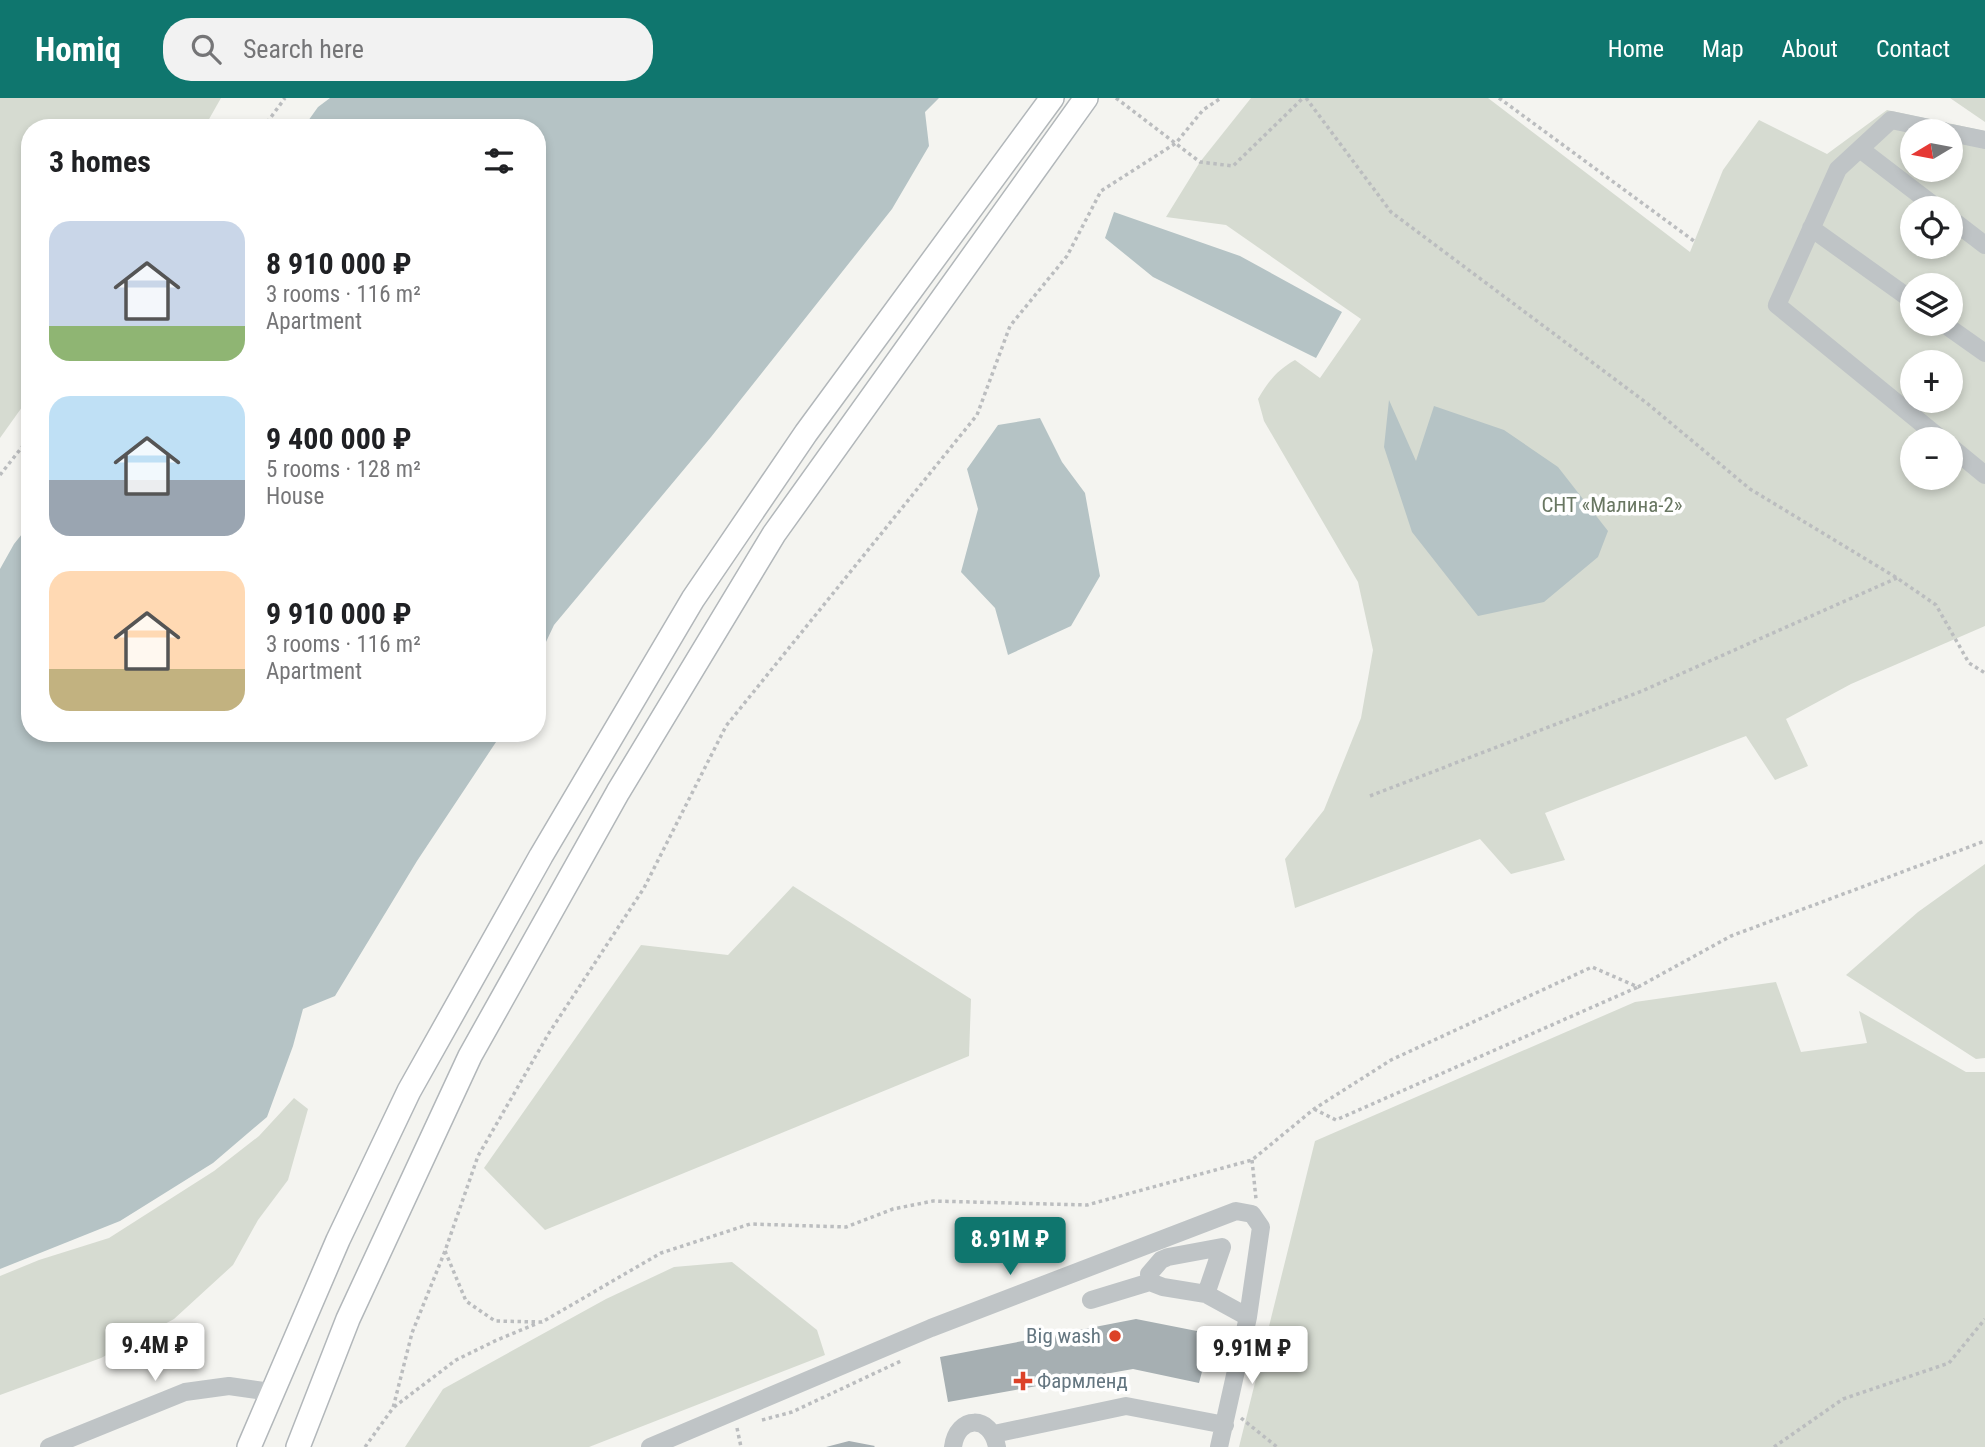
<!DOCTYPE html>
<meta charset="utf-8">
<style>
body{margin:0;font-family:"Roboto Condensed",sans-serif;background:#f2f2f2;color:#202124;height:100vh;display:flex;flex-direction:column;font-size:26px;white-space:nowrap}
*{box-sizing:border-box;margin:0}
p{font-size:23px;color:#757577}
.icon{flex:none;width:38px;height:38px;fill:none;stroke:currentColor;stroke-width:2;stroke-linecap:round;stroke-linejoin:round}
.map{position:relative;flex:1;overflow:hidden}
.panel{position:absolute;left:21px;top:21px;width:525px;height:623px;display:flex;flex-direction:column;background:#fff;border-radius:28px;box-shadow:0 4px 10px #0003}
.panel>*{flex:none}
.needle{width:46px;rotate:260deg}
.tools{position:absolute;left:1900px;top:21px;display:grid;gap:14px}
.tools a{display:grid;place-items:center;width:63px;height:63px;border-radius:50%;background:#fff;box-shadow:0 4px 10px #0003;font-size:35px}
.price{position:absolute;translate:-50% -60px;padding:0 16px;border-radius:7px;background:#fff;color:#222;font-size:23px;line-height:46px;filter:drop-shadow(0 2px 4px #0008)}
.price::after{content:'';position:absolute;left:50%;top:42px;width:21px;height:16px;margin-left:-10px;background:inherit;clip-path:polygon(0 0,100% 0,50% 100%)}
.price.active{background:#0f766e;color:#fff}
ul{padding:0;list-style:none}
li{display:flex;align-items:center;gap:21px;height:175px;padding:0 28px}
li span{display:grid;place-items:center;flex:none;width:196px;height:140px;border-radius:21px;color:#555}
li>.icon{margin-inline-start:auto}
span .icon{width:84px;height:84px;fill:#fffc;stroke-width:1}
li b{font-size:30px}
h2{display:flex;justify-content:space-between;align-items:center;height:84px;padding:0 28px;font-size:30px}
header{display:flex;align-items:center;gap:42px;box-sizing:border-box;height:98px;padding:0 35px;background:#0f766e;color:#fff}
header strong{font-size:33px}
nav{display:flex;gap:38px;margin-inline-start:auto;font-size:24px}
.search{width:490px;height:63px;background:#f2f2f2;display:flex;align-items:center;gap:18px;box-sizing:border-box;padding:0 24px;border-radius:28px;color:#757577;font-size:26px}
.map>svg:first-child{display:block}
.green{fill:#d6dbd1;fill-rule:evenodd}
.water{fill:#b5c3c5}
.building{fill:#a6afb2}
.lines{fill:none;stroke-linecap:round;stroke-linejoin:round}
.major-casing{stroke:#b2b7ba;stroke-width:26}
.path{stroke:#bbbdbf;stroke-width:3.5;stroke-dasharray:3.5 3.5;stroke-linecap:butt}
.minor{stroke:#bfc4c6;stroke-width:18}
.major{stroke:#fff;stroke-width:23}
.poi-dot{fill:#dc4228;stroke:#fff;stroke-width:2.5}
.labels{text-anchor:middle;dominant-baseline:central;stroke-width:7;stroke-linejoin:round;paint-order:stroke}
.park-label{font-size:21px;fill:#697762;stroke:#fff}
.poi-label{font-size:21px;fill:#647680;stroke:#fff;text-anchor:end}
</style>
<header>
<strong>Homiq</strong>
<div class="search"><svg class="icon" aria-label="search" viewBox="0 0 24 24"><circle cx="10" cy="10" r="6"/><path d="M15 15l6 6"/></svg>Search here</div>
<nav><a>Home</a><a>Map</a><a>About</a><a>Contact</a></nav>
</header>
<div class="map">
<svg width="1985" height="1349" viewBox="0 0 1985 1349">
<rect width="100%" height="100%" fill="#f4f4f0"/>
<!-- green -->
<path class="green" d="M0 0H221L204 30H30V298L0 340Z
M1251 0H1488L1690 154 1723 72 1759 22 1827 56 1887 12 1985 33V528L1851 586 1786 621 1808 668 1775 682 1746 638 1545 715 1565 762 1511 776 1480 741 1295 810 1285 761 1324 712 1361 620 1373 552 1358 484 1264 323 1258 301C1268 284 1277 272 1295 262L1320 280 1361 221 1226 127 1166 119 1200 64ZM1913 33H1951V72H1913ZM1913 110H1951V149H1913ZM1913 187H1951V226H1913ZM1913 264H1951V303H1913ZM1913 341H1951V380H1913Z
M1950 0H1985V24Z
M1985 766V960L1976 961 1846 877 1918 814Z
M793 788 971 901 969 958 545 1132 484 1070 641 847 728 857Z
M1776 884 1801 954 1867 945 1859 913 1966 974H1985V1349H1239L1315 1043 1635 904Z
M294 1000 308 1011 288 1082 258 1122 233 1167 174 1221 101 1260 0 1297V1178L39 1162 109 1140 214 1073 259 1038Z
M732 1164 817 1232 825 1257 589 1349H405L443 1291 606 1201 674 1169Z"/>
<!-- water -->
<path class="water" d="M330 0H939L925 14 929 48 892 111 711 339 554 527 537 563V30H303L318 9Z
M1114 114 1240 158 1342 214 1316 260 1153 179 1105 140Z
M1389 302 1416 363 1434 308 1504 332 1558 369 1608 433 1598 459 1544 504 1478 518 1412 434 1384 349Z
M1040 320 1062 364 1085 395 1100 478 1071 528 1008 557 995 510 961 474 978 411 967 371 998 327Z
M30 426V635H502L417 763 335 898 303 911 293 948 267 1019 213 1065 120 1123 0 1171V471L14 446Z"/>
<!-- building -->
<path class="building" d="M1136 1221 1212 1236 1199 1285 1133 1271 948 1304 940 1259Z
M849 1343 875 1348 874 1349H826Z"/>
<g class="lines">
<defs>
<path id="major" d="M249 1349 338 1142 409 993 541 758 693 501 806 335 1052 0
M298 1349 348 1221 470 958 618 694 774 436 1086 0"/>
</defs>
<!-- major casing -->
<use href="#major" class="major-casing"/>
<!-- path -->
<path class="path" d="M1116 0 1200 64 1233 68 1303 0
M1306 0 1391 114 1648 306 1750 391 1897 480 1936 507 1969 565 1985 575
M1499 0 1694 143
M263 30 285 0
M0 377 30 339
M1370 698 1642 593 1897 480
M1314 1011 1336 1022 1638 889
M1252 1062 1256 1101
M445 1153 466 1203 495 1223 542 1224 661 1155 750 1126 846 1129 893 1111 933 1103 1087 1107 1252 1062 1314 1011 1391 962 1592 869 1638 889 1731 838 1985 743
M394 1309 456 1262 497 1242 538 1225
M1241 1320 1277 1349
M762 1322 792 1314 903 1262
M737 1330 741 1349
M365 1349 393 1310 412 1235 445 1153 478 1058 549 935 644 790 726 628 977 317 1010 228 1067 158 1101 93 1176 45 1203 12 1221 0
M1774 1349 1843 1301 1949 1265 1985 1221"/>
<!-- minor -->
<path class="minor" d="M1951 35 1985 42
M1860 51 1937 110
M1951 121 1985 147
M1811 130 1913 203
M1944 226 1985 255
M1941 341 1777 207 1838 71 1891 22 1944 33
M1951 349 1985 377
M1206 1196 1222 1149 1168 1159 1161 1162 1149 1176 1150 1184 1163 1189 1206 1196 1248 1219
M1091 1202 1150 1184
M994 1336 1126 1308 1225 1327
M49 1349 185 1294 229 1288 271 1294
M650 1349 931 1230 1236 1113 1252 1116 1261 1129 1248 1219 1219 1349
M953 1349C957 1317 991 1316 997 1349"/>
<!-- major -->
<use href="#major" class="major"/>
</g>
<!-- markers -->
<g class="poi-dot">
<circle cx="1115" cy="1238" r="7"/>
<path d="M1019.5 1272.5h7v7h7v7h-7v7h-7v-7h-7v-7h7z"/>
</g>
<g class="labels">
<!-- park labels -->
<g class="park-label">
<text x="1612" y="407">СНТ «Малина-2»</text>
</g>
<!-- poi labels -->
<g class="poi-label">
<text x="1101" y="1238">Big wash</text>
<text x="1037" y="1283" text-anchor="start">Фармленд</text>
</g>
</g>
</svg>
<div class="tools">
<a><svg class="needle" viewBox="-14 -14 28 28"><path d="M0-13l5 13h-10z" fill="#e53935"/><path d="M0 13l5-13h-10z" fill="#757577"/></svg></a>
<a><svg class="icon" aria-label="locate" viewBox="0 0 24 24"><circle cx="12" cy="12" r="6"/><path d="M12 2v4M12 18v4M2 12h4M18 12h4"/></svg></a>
<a><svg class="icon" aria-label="layers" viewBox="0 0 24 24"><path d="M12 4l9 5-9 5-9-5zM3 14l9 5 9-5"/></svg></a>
<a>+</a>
<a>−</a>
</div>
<b class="price active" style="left:1010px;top:1179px">8.91M ₽</b>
<b class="price" style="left:155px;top:1285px">9.4M ₽</b>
<b class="price" style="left:1252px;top:1288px">9.91M ₽</b>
<section class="panel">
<h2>3 homes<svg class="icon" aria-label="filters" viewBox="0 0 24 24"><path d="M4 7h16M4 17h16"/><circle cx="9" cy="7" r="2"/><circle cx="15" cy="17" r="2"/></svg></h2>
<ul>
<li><span style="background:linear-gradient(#c9d6e8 75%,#8fb573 0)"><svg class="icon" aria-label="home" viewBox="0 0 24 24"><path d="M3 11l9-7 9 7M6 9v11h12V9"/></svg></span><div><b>8 910 000 ₽</b><p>3 rooms · 116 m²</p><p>Apartment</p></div></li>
<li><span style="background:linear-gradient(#bfe0f5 60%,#9aa5b1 0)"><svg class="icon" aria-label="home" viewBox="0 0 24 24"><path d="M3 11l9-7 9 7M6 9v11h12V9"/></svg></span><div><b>9 400 000 ₽</b><p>5 rooms · 128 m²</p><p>House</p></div></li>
<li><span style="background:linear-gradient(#ffd9b3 70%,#c2b280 0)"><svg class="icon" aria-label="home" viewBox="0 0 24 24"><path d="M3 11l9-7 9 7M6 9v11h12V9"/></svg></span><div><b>9 910 000 ₽</b><p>3 rooms · 116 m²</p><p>Apartment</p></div></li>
</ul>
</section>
</div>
